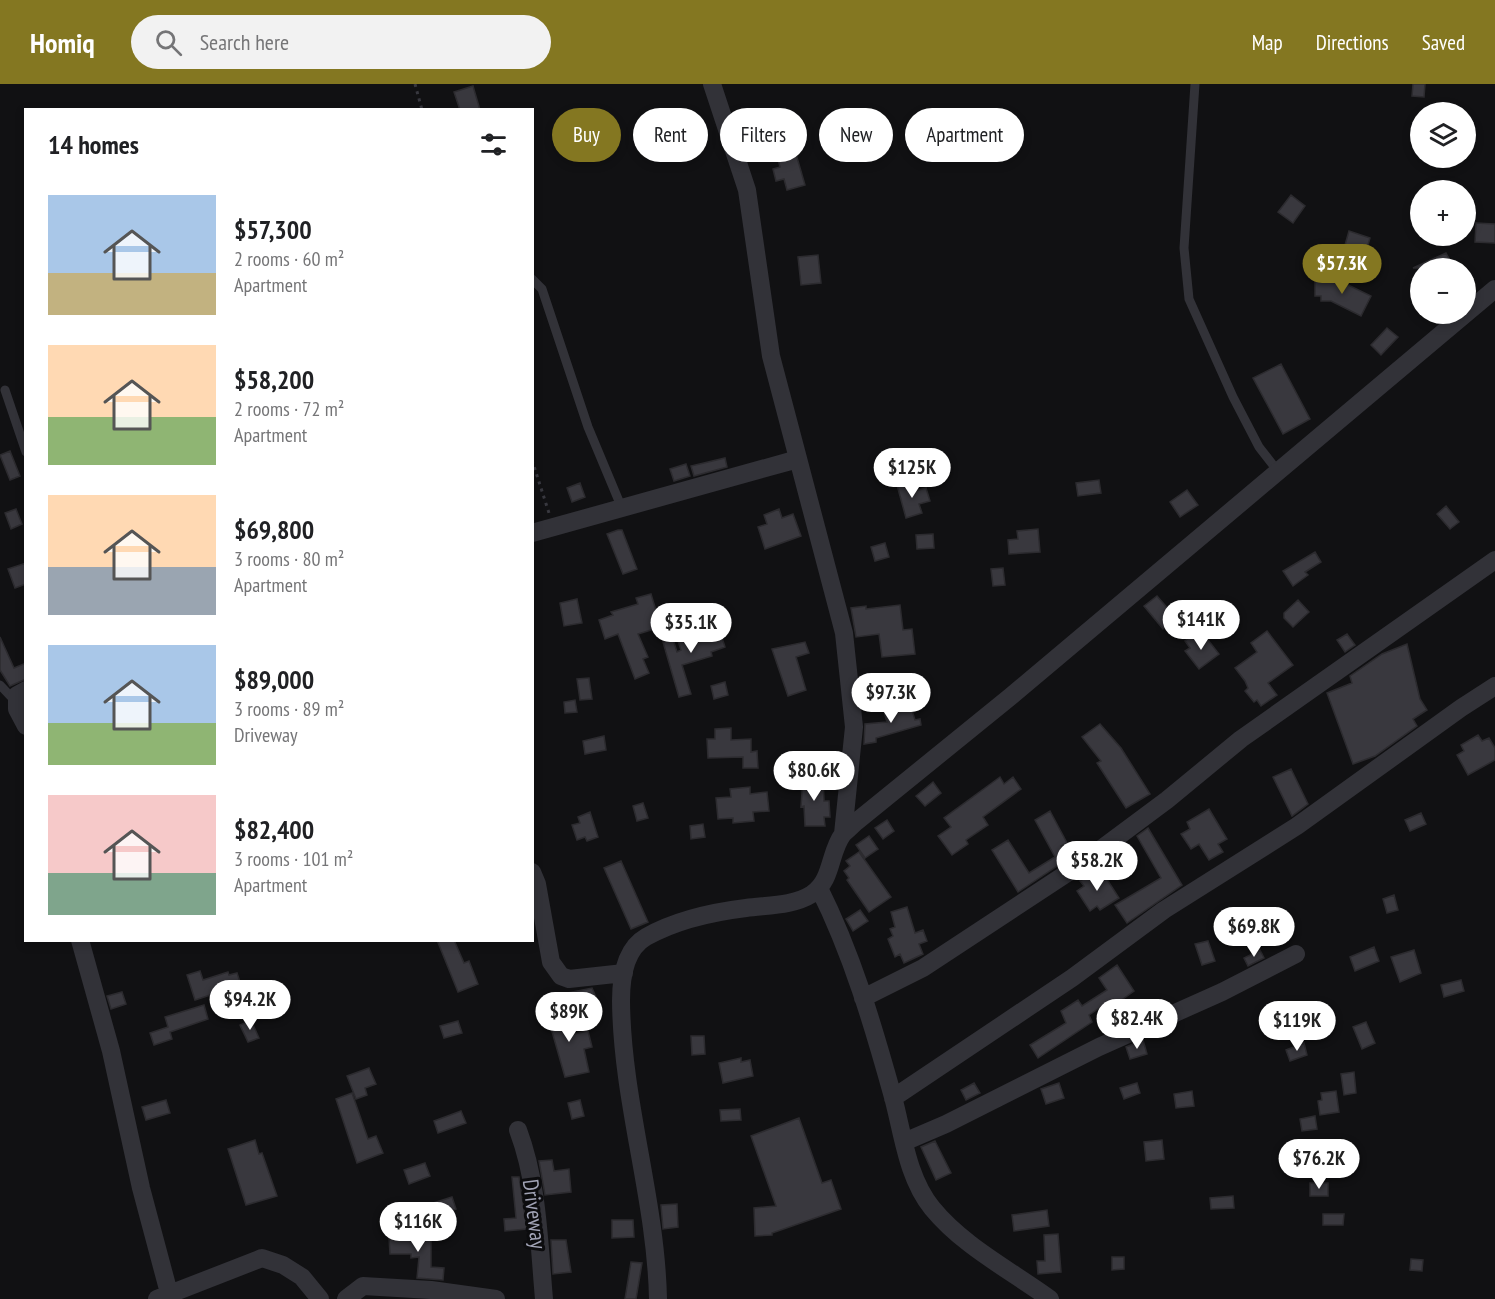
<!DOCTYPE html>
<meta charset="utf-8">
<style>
body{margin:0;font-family:"PT Sans Narrow",sans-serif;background:#f2f2f2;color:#202124;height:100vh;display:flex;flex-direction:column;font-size:22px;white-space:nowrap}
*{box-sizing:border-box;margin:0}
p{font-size:20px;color:#757577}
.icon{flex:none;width:33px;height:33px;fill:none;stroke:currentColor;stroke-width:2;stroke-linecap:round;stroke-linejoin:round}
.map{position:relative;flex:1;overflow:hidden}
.panel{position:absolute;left:24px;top:24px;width:510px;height:834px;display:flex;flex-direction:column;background:#fff;border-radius:0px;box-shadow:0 3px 9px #0003}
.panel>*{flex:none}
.guide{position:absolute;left:552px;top:24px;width:570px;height:54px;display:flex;gap:12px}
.tools{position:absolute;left:1410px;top:18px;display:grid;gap:12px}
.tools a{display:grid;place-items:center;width:66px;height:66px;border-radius:50%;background:#fff;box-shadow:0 3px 9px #0003;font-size:30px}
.price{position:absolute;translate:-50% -51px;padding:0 14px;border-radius:21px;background:#fff;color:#222;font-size:20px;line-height:39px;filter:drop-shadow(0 2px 3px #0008)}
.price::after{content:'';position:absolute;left:50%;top:36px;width:18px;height:14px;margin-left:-9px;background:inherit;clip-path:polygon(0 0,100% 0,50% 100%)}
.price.on{background:#847721;color:#fff}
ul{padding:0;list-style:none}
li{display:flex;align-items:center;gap:18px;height:150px;padding:0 24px}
li span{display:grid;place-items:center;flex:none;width:168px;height:120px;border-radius:0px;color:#555}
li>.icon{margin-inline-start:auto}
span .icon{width:72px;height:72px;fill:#fffc;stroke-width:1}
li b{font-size:26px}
h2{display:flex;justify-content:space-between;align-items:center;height:72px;padding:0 24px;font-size:26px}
.tag{padding:0 21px;border-radius:27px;background:#fff;box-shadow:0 3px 9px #0003;font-size:21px;line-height:54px}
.tag.on{background:#847721;color:#fff}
header{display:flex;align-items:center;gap:36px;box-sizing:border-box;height:84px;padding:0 30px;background:#847721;color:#fff}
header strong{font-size:28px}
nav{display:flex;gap:33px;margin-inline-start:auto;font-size:21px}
.search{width:420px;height:54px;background:#f2f2f2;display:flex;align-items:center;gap:15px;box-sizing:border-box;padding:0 21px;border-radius:33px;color:#757577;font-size:22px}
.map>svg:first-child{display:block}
.building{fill:#39383e;stroke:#2c2b2f;stroke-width:1.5}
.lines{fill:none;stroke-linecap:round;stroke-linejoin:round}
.path{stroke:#38383f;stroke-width:3;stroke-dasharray:3 4.5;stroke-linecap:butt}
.service{stroke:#323238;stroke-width:9}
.minor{stroke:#323238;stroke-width:18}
.labels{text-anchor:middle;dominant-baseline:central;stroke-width:6;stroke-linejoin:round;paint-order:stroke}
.street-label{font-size:22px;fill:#a1a3b5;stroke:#0c0c0e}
</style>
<header>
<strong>Homiq</strong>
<div class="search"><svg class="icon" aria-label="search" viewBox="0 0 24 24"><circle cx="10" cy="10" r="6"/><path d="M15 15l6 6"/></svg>Search here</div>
<nav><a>Map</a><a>Directions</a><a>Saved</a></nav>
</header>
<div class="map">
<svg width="1495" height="1215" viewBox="0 0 1495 1215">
<rect width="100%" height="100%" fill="#111113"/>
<!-- building -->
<path class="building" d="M1413 0H1425L1424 13 1412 12Z
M473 2 480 26H460L454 8Z
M796 70 805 101 787 106 784 95 776 97 773 85 780 83 778 75Z
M1291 111 1305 122 1293 139 1278 128Z
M1476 139 1495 140V159L1475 158Z
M1349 147 1370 154 1366 168 1345 161Z
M1446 169 1454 184H1413Z
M818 171 821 199 801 201 798 173Z
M1315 195H1336L1371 212 1361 232 1331 217H1321V212H1315Z
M1387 244 1398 253 1381 271 1371 261Z
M1281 280 1310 335 1283 350 1253 294Z
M10 367 20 392 10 396 0 371Z
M725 374 727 383 694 392 691 382Z
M686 380 690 392 674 397 670 385Z
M1099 396 1101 409 1078 412 1076 399Z
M913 397 915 407 926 404 930 417 919 420 922 429 906 434 897 401Z
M580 399 585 413 572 418 567 404Z
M1187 406 1198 421 1180 433 1170 418Z
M1446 422 1459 438 1450 445 1437 430Z
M16 425 22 440 11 445 5 429Z
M779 425 782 434 793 430 801 452 765 465 758 443 767 440 764 431Z
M1038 445 1040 468 1009 470 1008 456 1018 455 1017 447Z
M618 446H622L637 485 623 490 607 450Z
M933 450 934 464 917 465 916 451Z
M885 459 889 473 875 477 871 463Z
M1315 468 1321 478 1305 488 1308 491 1293 502 1283 487Z
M26 479V500L15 504 8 485Z
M1003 484 1005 501 993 502 991 485Z
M651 510 661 543 638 550 648 573 643 575 649 589 635 595 618 550 605 555 599 536 613 531 611 528 638 520 636 514Z
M1157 512 1176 534 1163 545 1144 522Z
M577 515 582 539 564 542 560 519Z
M1298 516 1309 528 1293 543 1284 534V529Z
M900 521 903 546 912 545 915 570 882 573 879 550 856 553 851 524 866 522V525Z
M702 540 705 549 719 544 725 563 711 568 712 572 682 581 691 610 679 613 663 558 673 555 677 568 681 566 678 557 693 552 690 543Z
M1267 547 1293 581 1268 599 1277 611 1261 622 1257 616 1254 618 1245 607 1248 604 1245 597 1235 584 1257 568 1251 559Z
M1196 549 1201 555 1205 552 1219 570 1199 585 1185 567 1190 564 1185 557Z
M1347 550 1355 561 1345 568 1337 556Z
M0 553 14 584 26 579V595L10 602 0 586Z
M805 558 809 569 796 573 806 606 788 612 772 565Z
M1407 560 1420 615 1427 626 1413 635 1417 642 1375 672 1353 680 1327 609 1352 599 1350 592 1382 570Z
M589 594 592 615 580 616 577 595Z
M725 598 728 611 714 615 711 602Z
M575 616 577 628 565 629 564 618Z
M910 620 915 636 920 635 921 641 876 654V658L864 660 865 640 887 638 884 628Z
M1100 640 1121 664 1150 710 1126 724 1097 679 1101 677 1082 653Z
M731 644V656L751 655V668L757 667 758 684H743V673L708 674 707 655H715V645Z
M1478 651 1482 657 1489 654 1495 664V676L1468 691 1457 671 1464 667 1461 661Z
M604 652 606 666 585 670 583 657Z
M1291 685 1308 720 1292 732 1273 693Z
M823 692 824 717H829L830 733H824L825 742H805L804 722 801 723 803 693Z
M1000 693 1004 700 1013 693 1021 705 983 733 988 741 966 756 968 760 952 771 938 752 951 743 944 734Z
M933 698 941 709 925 722 916 712Z
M750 703V710L767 708 769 727 753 728 754 737 733 739V734L718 735 716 714 731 713 730 705Z
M643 719 648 734 637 737 633 722Z
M1209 725 1227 755 1218 760 1223 768 1209 776 1199 760 1191 765 1181 750 1190 745 1187 738Z
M1050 727 1067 759 1061 762 1069 774 1018 808 992 766 1008 756 1029 789 1055 773 1035 736Z
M590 728 598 753 587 757 585 753 577 756 572 741 580 739 578 733Z
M1421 729 1426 740 1410 747 1405 736Z
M887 736 894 747 883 755 875 744Z
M703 740 705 753 691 755 690 742Z
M1148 744 1182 801 1127 839 1115 821 1161 794 1137 752Z
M869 752 878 765 865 774 856 761Z
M859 768 891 813 869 828 847 796 849 794 844 787 850 782 846 777Z
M621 777 648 838 631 845 604 784Z
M1094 788 1098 793 1103 789 1119 814 1100 826 1097 822 1090 827 1077 807 1084 802 1080 797Z
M1394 811 1398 826 1387 829 1383 815Z
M907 823 915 849 923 846 927 857 919 860 923 870 904 879 900 870 895 873 888 855 893 852 890 845 895 843 891 828Z
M860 826 868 837 853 847 846 835Z
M437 856H454L464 879 469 877 478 900 458 908Z
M1208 857 1215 877 1202 881 1195 860Z
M1374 863 1379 877 1355 887 1350 873Z
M1260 866 1264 874 1248 882 1244 874Z
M1414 866 1421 889 1400 898 1391 873Z
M1117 881 1134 907 1116 920 1113 915 1089 931 1092 938 1038 974 1030 961 1066 939 1061 927 1078 916 1082 922 1107 906 1099 894Z
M200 887 203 896 228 888 229 891 237 889 241 901 195 916 187 891Z
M1461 896 1464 907 1444 913 1441 901Z
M592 904 596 913 572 922 567 909Z
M122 908 126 920 111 925 107 912Z
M558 918 570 951 588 947 592 963 584 965 589 988 565 993 545 923Z
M204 921 208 935 170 948 172 955 154 961 150 949 168 943 165 933Z
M251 936 259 954 248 958 240 941Z
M458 937 462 949 444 954 440 942Z
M1366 938 1375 959 1362 965 1353 943Z
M691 952H704L705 970 692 971Z
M1143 956 1147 970 1130 975 1126 963Z
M1304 959 1307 971 1290 977 1286 966Z
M741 974V978L750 976 753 992 723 999 719 979Z
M369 984 376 1000 365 1004 367 1011 356 1015 347 992Z
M1354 988 1356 1009 1344 1011 1341 990Z
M974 999 980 1009 966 1016 961 1006Z
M1059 999 1064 1014 1046 1020 1041 1005Z
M1137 999 1140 1009 1124 1015 1120 1004Z
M1192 1007 1194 1022 1176 1024 1174 1010Z
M1336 1007 1339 1028 1320 1031 1318 1017 1322 1016 1321 1009Z
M352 1009 368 1055 376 1052 383 1069 357 1079 336 1015Z
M166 1016 170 1029 146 1036 142 1023Z
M580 1016 584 1032 572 1035 568 1019Z
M740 1025 741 1036 721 1037 720 1026Z
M461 1027 466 1039 438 1049 434 1037Z
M1315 1032 1317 1045 1302 1047 1300 1035Z
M799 1034 822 1099 831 1096 841 1125 772 1149V1151L755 1152 754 1124 776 1122 751 1052Z
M255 1056 259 1070 262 1069 277 1112 246 1121 228 1065Z
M1162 1056 1164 1075 1146 1077 1144 1058Z
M935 1057 951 1089 936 1096 921 1063Z
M552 1076 554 1087 569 1085 571 1108 545 1111 539 1077Z
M425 1079 430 1092 409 1100 404 1086Z
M512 1093H519L527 1145 505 1147 504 1135 516 1134Z
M1310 1099H1328V1112H1310Z
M1233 1112 1234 1124 1211 1125 1210 1114Z
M452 1113 456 1125 434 1133 430 1120Z
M677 1120 678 1143 663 1145 661 1121Z
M1047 1126 1049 1142 1014 1147 1012 1131Z
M1323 1130H1344L1343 1141H1323Z
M612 1136H633L634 1153 612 1154Z
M410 1146H431V1183L444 1184 443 1196 417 1194 419 1173 411 1174V1170H390L389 1154 411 1153Z
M1058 1150 1061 1188 1038 1190 1037 1177H1045L1044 1151Z
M551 1156H566L571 1188 553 1190Z
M1112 1173H1124V1185L1112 1186Z
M1411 1175 1423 1176 1422 1187 1410 1186Z
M631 1178 642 1179 636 1215H625Z"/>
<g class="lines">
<!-- path -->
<path class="path" d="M415 0 422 26
M532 376 549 429"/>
<!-- service -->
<path class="service" d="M1195 0 1184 164 1189 215 1233 313 1259 363 1277 386
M532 195 542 205 588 343 621 422
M5 306 26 368
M0 601 16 618"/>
<!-- minor -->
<path class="minor" d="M712 0 747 106 771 272 844 549 854 643 843 750
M532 449 798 375
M26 606 17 611V625L26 642
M532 788 537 800 551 878 561 892 569 895 624 889
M819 804C852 870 873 941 893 1013 903 1050 907 1093 932 1124 963 1162 1010 1186 1050 1215
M80 856 111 967 141 1104 169 1209
M863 914 923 884 1081 780 1167 716 1241 655 1495 476
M893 1014 1072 894 1164 826 1297 742 1461 624 1495 602
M518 1046C538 1099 539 1159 544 1215
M904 1058 946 1040 1099 963 1222 908 1296 870
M157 1215 262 1174 283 1181 302 1193 320 1215
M346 1215 363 1202 431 1206 496 1215
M658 1215C656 1115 622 1018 621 917 621 895 625 865 646 853 676 836 713 828 746 824 769 821 793 822 812 810 833 796 829 768 843 750 847 746 852 742 856 738L1010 613 1495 205"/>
</g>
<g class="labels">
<!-- street labels -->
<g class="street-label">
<text transform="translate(535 1130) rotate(83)">Driveway</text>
</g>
</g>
</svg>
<div class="tools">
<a><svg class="icon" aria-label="layers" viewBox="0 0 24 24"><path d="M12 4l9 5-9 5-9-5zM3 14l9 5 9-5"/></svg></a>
<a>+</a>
<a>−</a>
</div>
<b class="price on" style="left:1342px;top:211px">$57.3K</b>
<b class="price" style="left:912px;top:415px">$125K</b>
<b class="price" style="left:1201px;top:567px">$141K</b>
<b class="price" style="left:691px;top:570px">$35.1K</b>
<b class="price" style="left:891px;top:640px">$97.3K</b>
<b class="price" style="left:814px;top:718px">$80.6K</b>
<b class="price" style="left:1097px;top:808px">$58.2K</b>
<b class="price" style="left:1254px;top:874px">$69.8K</b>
<b class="price" style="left:250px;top:947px">$94.2K</b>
<b class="price" style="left:569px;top:959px">$89K</b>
<b class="price" style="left:1137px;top:966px">$82.4K</b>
<b class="price" style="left:1297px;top:968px">$119K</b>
<b class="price" style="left:1319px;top:1106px">$76.2K</b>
<b class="price" style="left:418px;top:1169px">$116K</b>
<div class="guide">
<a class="tag on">Buy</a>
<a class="tag">Rent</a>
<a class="tag">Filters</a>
<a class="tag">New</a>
<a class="tag">Apartment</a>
</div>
<section class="panel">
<h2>14 homes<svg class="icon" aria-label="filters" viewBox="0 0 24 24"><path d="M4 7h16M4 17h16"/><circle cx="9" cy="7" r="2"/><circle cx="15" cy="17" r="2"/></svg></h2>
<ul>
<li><span style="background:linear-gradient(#a9c7e8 65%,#c2b280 0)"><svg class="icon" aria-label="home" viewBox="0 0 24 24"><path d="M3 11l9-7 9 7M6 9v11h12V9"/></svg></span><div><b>$57,300</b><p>2 rooms · 60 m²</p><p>Apartment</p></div></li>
<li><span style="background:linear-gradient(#ffd9b3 60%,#8fb573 0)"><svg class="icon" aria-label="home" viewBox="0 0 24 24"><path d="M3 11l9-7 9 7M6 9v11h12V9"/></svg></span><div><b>$58,200</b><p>2 rooms · 72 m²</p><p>Apartment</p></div></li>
<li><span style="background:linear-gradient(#ffd9b3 60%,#9aa5b1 0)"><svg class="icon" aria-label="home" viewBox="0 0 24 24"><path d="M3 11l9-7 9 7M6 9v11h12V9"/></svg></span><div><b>$69,800</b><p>3 rooms · 80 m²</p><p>Apartment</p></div></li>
<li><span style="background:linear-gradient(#a9c7e8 65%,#8fb573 0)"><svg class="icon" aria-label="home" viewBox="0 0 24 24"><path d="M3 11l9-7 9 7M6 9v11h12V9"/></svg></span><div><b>$89,000</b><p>3 rooms · 89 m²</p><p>Driveway</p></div></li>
<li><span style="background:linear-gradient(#f6c9c9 65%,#7fa58c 0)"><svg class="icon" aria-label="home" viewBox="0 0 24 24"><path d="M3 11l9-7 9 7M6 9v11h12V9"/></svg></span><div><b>$82,400</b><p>3 rooms · 101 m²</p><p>Apartment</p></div></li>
</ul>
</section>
</div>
